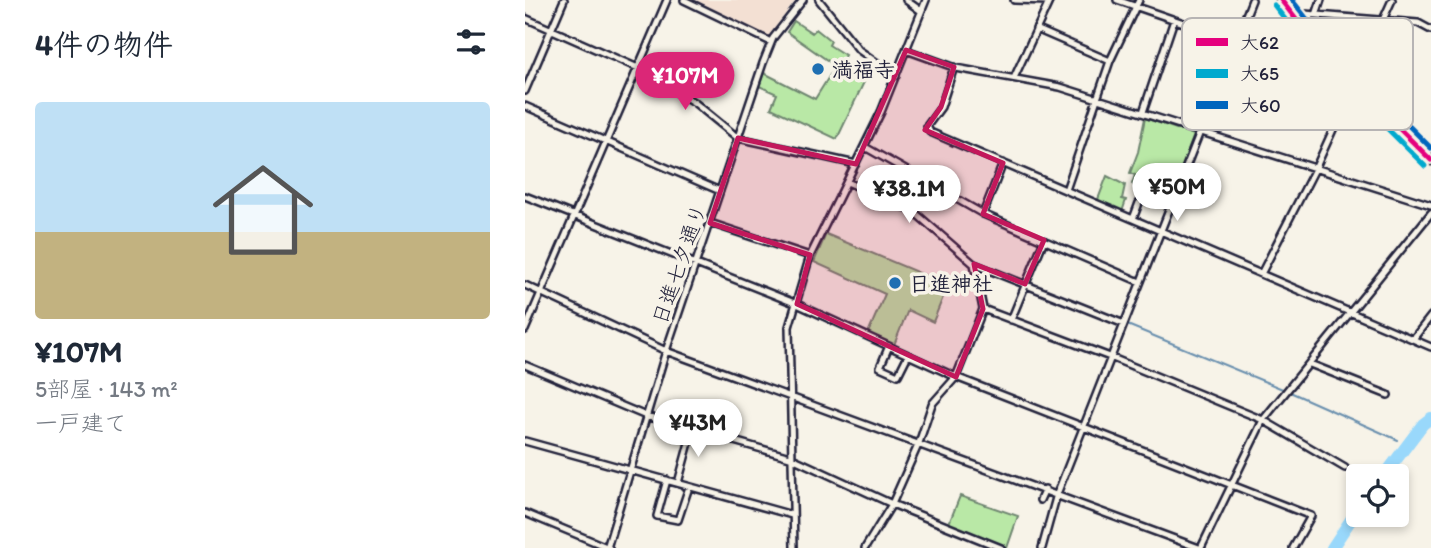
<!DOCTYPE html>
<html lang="ja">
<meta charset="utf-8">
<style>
body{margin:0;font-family:Itim,"Klee One",sans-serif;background:#f6f6f7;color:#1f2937;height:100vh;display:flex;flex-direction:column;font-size:26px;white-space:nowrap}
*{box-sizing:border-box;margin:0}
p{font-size:23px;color:#747a83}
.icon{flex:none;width:38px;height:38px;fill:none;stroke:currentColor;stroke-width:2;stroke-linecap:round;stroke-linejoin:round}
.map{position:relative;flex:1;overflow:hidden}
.side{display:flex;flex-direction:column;background:#fff;width:525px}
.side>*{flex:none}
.tools{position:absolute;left:821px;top:464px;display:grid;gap:14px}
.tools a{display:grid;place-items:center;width:63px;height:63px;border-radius:7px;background:#fff;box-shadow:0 4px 10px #0003;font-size:35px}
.price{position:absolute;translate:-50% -60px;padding:0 16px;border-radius:24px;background:#fff;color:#222;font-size:23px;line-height:46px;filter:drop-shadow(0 2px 4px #0008)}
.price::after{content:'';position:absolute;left:50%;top:42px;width:21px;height:16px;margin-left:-10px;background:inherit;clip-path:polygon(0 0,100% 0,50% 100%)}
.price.active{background:#db2777;color:#fff}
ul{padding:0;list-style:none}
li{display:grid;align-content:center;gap:14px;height:371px;padding:0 35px}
li span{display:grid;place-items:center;height:217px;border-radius:7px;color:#555}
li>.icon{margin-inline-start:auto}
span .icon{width:126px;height:126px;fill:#fffc;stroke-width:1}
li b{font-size:30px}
h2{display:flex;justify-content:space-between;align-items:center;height:84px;padding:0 35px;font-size:30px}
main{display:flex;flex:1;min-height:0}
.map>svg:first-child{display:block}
.built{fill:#f3e0d3}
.green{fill:#b9e8a6;stroke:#6e8570;stroke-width:2}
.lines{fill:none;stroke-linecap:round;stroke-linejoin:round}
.stream{stroke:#698fae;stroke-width:2}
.river{stroke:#99d8fb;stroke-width:12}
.minor-casing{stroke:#22223b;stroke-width:10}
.secondary-casing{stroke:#22223b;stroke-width:13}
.minor{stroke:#f7f3e8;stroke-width:5}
.secondary{stroke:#f7f3e8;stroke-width:8}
.bus-1-casing{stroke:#f7f3e8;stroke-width:10}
.bus-2-casing{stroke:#f7f3e8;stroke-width:10}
.bus-3-casing{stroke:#f7f3e8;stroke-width:10}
.bus-1{stroke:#e5007d;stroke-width:5}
.bus-2{stroke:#00a9ce;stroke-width:5}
.bus-3{stroke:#0065bd;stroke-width:5}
.marked{fill:#c2185b;fill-opacity:0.2;stroke:#c2185b;stroke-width:5;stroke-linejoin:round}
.poi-dot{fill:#1f6fb2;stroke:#f7f3e8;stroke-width:2.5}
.labels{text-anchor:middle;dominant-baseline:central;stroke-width:7;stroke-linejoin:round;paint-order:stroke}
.poi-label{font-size:21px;font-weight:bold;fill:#22223b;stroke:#f7f3e8;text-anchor:start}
.street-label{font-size:21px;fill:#22223b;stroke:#f7f3e8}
.key{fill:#f7f3e8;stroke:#b7b4b4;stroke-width:2}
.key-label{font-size:19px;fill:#22223b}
</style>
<main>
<section class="side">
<h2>4件の物件<svg class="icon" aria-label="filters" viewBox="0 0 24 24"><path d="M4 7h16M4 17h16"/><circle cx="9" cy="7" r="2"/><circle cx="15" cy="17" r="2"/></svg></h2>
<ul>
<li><span style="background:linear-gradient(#bfe0f5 60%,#c2b280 0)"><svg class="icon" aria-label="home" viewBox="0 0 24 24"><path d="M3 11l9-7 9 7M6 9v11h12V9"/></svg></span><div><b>¥107M</b><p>5部屋 · 143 m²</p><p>一戸建て</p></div></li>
</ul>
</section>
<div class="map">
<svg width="906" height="548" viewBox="0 0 906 548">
<rect width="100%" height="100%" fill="#f7f3e8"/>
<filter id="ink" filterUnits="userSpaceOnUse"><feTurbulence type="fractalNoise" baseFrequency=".0143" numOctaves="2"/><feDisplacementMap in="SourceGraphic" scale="14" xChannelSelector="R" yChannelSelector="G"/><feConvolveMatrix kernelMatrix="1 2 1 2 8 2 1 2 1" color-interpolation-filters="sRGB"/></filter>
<g filter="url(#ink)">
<!-- built -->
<path class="built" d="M164 0H271L242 38Z"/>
<!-- green -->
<path class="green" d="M269 21 287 33 291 29 306 41 304 45 320 55 312 67 262 32Z
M310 67 339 82 312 139 246 108 252 94 234 86 239 73 290 99Z
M620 118 669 135 644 200 607 184 610 175 605 173 613 152Z
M582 176 600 185 597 199 601 200 597 212 572 202Z
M301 234 423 285 408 322 383 310 369 345 343 333 360 294 289 262Z
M435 496 493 516 482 548 423 526Z"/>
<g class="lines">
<!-- stream -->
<path class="stream" d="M600 324 760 390
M765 392 873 440"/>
<!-- river -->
<path class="river" d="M859 476 898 424 906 418
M807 548 833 509"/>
<defs>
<path id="minor" d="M159 0 246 42
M294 0 334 50 371 76
M381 0 396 11
M489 0 524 1
M592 0 824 80
M767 13 893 23 906 30
M791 15 796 0
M0 18 113 68 170 103 213 138 331 164
M511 29 585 61
M381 50 431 68 535 87 906 205
M429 67 416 107 402 126 405 132 906 347
M489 78 525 0
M0 91 39 0
M732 100 749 54
M0 106 195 191
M618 112 649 20
M340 147 458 214 615 282
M322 182 387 210 449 264 599 324
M541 190 585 61 614 0
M0 196 272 304 431 377 786 516 768 548
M458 214 478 163
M608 219 614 203
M185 223 285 256
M736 274 791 167 867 0
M0 285 141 351 674 548
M458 309 585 357 738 420 820 468
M486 320 519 240
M0 330 142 0
M888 339 906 316
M364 346 355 367 373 375 383 355
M785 364 863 395
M0 365 121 416 265 457 367 504 476 548
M0 441 267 515
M142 480 132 516 153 520 164 487
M153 483 168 428
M515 500 520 489
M0 513 84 548
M82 548 141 351 238 63 248 38 278 0
M269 548 264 327 285 256 356 112 401 0
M340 548 367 504 394 443 407 404 431 377 458 309 449 264
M517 548 532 494 727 0
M676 548 738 420 906 213"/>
<path id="secondary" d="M756 0 793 48 906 160"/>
</defs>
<!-- minor casing -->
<use href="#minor" class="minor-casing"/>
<!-- secondary casing -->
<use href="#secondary" class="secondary-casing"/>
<!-- minor -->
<use href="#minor" class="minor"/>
<!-- secondary -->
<use href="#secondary" class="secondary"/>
<defs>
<path id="bus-1" d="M756 0 793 48 906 160"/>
<path id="bus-2" d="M749 5 787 54 900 166"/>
<path id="bus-3" d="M767 0 800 42 906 148"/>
</defs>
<!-- bus-1 casing -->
<use href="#bus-1" class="bus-1-casing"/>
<!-- bus-2 casing -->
<use href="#bus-2" class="bus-2-casing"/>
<!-- bus-3 casing -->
<use href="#bus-3" class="bus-3-casing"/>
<!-- bus-1 -->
<use href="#bus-1" class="bus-1"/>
<!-- bus-2 -->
<use href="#bus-2" class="bus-2"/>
<!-- bus-3 -->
<use href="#bus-3" class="bus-3"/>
</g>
</g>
<!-- marked area -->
<path class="marked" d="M381 50 429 67 416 107 400 130 478 163 458 214 519 240 500 284 449 264 458 309 431 377 272 304 285 255 185 223 213 138 331 164Z"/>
<!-- markers -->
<g class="poi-dot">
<circle cx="293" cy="69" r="7"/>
<circle cx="370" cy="283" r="7"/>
</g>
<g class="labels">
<!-- poi labels -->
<g class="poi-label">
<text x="307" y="69">満福寺</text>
<text x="384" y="283">日進神社</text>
</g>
<!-- street labels -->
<g class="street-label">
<text transform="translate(154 264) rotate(-71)">日進七夕通り</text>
</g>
</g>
<!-- legend -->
<rect x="657" y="18" width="231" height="112" rx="10" class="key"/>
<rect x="671" y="38" width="32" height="8" fill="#e5007d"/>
<rect x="671" y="69" width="32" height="9" fill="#00a9ce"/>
<rect x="671" y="101" width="32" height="8" fill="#0065bd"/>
<g class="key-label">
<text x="715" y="49">大62</text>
<text x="715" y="80">大65</text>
<text x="715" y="112">大60</text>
</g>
</svg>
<div class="tools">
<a><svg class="icon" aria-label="locate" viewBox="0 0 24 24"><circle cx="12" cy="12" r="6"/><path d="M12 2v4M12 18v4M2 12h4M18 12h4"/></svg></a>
</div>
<b class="price active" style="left:160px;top:112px">¥107M</b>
<b class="price" style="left:652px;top:223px">¥50M</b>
<b class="price" style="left:384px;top:225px">¥38.1M</b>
<b class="price" style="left:173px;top:459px">¥43M</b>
</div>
</main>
